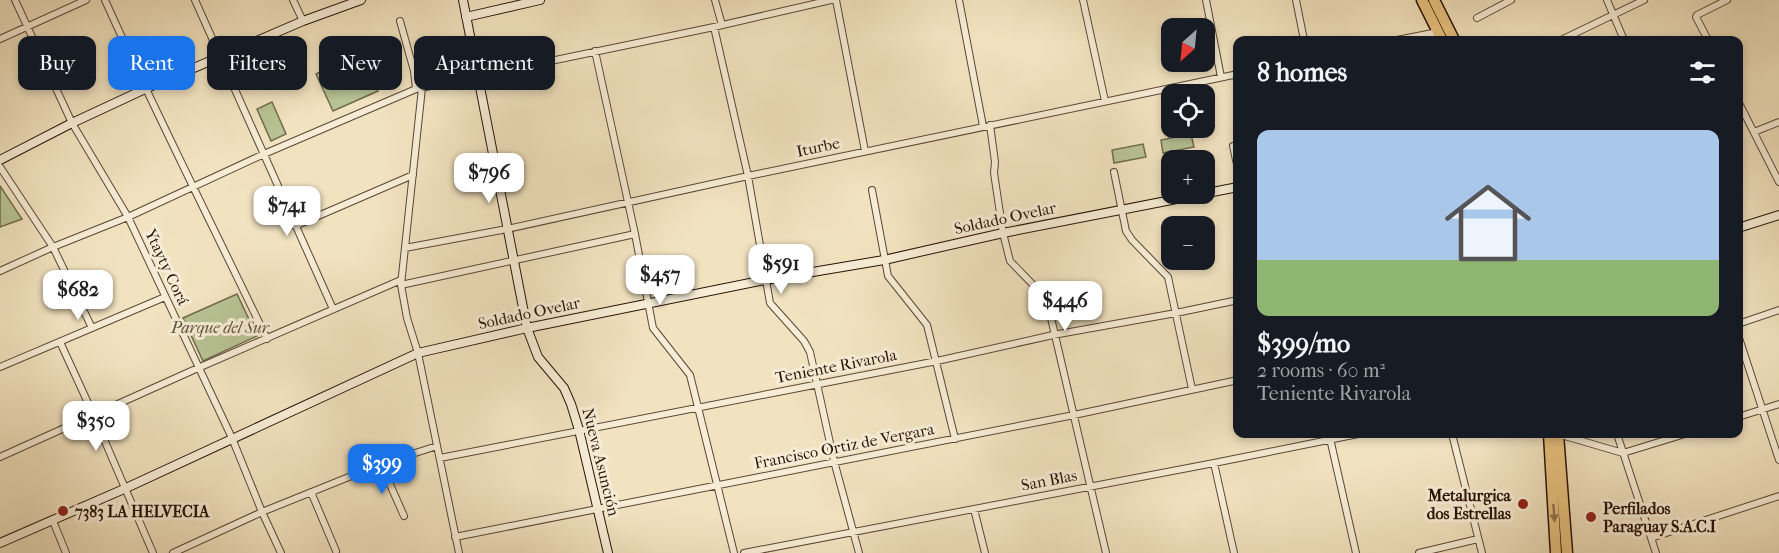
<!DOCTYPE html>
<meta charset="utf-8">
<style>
body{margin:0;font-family:"IM FELL French Canon",serif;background:#242831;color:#f1f3f6;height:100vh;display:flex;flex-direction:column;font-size:22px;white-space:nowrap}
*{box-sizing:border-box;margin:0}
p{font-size:20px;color:#9ea1a6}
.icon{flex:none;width:33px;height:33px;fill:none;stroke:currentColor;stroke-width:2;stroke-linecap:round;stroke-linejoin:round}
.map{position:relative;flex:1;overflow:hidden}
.sheet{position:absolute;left:1233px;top:36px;width:510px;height:402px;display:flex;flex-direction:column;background:#171b24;border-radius:12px;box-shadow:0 3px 9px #0003}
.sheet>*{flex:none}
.hud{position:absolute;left:18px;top:36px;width:570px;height:54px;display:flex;gap:12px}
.needle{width:39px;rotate:207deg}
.fabs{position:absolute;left:1161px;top:18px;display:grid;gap:12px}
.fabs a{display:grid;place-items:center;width:54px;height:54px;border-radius:12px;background:#171b24;box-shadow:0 3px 9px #0003;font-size:30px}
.price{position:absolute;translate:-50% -51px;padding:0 14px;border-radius:12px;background:#fff;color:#222;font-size:20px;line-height:39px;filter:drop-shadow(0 2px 3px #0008)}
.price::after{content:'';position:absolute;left:50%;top:36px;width:18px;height:14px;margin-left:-9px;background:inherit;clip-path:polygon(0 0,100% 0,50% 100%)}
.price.active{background:#1a73e8;color:#fff}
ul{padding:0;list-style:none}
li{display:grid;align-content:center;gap:12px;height:318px;padding:0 24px}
li span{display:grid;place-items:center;height:186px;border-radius:12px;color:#555}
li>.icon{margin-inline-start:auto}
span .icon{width:108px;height:108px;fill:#fffc;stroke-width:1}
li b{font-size:26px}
h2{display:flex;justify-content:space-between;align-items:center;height:72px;padding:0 24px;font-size:26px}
.chip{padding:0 21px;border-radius:12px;background:#171b24;box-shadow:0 3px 9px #0003;font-size:21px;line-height:54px}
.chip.active{background:#1a73e8;color:#fff}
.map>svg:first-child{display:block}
.green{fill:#b8c495;stroke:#706b4e;stroke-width:1.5}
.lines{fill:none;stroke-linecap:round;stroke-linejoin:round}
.street-casing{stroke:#5a4635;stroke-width:8}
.secondary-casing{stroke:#281207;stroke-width:10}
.highway-casing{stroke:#281207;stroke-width:13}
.street{stroke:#f7edd6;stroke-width:6}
.secondary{stroke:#f7edd6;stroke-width:8}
.highway{stroke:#e9c280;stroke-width:10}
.oneway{fill:#92734a}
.poi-dot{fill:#8f2418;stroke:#f7edd6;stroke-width:2}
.labels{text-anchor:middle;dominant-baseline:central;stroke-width:6;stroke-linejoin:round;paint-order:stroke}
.street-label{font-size:16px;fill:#281207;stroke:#f7edd6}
.park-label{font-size:16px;font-style:italic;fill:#5a5039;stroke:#f7edd6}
.poi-label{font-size:16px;font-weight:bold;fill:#281207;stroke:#f7edd6;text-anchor:start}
</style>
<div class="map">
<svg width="1779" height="553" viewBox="0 0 1779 553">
<rect width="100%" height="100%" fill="#f2e3c0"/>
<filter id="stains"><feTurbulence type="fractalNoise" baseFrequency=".00333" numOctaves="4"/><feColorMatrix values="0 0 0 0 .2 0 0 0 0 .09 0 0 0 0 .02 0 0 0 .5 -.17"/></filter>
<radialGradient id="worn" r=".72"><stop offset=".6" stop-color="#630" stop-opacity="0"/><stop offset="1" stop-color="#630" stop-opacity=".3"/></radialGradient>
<!-- green -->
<path class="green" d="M361 54 378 91 333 111 316 74Z
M272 102 286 134 271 141 257 109Z
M1191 134 1194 147 1163 153 1161 140Z
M1143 144 1146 157 1114 163 1112 150Z
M0 186 22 219 0 227Z
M237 294 257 336 203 361 183 318Z"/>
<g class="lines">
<defs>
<path id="street" d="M15 0 72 123 128 217 232 438 262 512 281 553
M105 0C156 114 213 226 267 339
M195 0 333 309
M293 0 303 21
M715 0 722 25
M836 0 865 151
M959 0 983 126
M1083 0 1105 101
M1206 0 1221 77
M1296 0 1304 40
M1607 0 1624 40
M1477 18 1511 0
M400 21 414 71 416 89
M714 27 748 176 770 303 804 341 810 352 834 461 859 553
M0 39 86 0
M1397 40 1438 32
M1561 40 1644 0
M1708 40 1696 17 1697 15 1727 0
M595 51 635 234 653 328 690 375 734 553
M422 88 401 285 407 318 418 353 459 553
M1738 101 1779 182
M990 125 995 162 994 173 1003 233 1010 261 1043 295 1047 301 1106 553
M1754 132 1779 122
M1233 146 1238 169
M0 167 53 247 92 328
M1114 172 1126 231 1132 240 1168 277 1192 389
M872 190 888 276 927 325 955 439
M295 226 413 175
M405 248 507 229 748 176 1238 74
M0 271 53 247 128 217 264 154 416 89 714 27 831 0
M401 285 635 234
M1738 324 1779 310
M1738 335 1779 460
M60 342 94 416 153 553
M0 367 165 297
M1738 417 1779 404
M1329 434 1356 553
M1452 434 1482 553
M1558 434 1623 453 1685 434
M1617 434 1656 553
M0 457 198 368 401 280
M440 458 937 361 1053 335 1176 313 1238 300
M1214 463 1234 553
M381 464 404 516
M311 492 336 551
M974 509 985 553
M53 521 66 553
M455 537 1074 415 1238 380
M1651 538 1779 496
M173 553 262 512 381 464 437 446
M744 553 1214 463 1358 434
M1419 553 1478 539"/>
<path id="secondary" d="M463 0 527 328 538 357 564 388 571 404 579 430 608 553
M466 17 540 0
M0 160 72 123 145 89 303 21 361 0
M1738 228 1779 215
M0 543 124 489 418 353 527 328 765 280 884 260 1003 233 1238 187"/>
<path id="highway" d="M1422 0 1442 40
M1434 0 1454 40
M1549 434 1556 553
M1558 434 1567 553"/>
</defs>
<!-- street casing -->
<use href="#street" class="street-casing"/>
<!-- secondary casing -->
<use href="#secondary" class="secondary-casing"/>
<!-- highway casing -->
<use href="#highway" class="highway-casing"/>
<!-- street -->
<use href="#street" class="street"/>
<!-- secondary -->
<use href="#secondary" class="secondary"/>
<!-- highway -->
<use href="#highway" class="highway"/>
</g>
<!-- one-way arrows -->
<defs><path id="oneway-solid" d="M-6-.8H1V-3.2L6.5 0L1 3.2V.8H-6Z" transform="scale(1.5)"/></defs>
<use class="oneway" href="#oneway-solid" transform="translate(1554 513) rotate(86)"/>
<!-- markers -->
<g class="poi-dot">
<circle cx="1523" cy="504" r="6"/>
<circle cx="63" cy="511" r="6"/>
<circle cx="1591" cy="517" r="6"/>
</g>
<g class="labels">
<!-- street labels -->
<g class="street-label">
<text transform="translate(818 147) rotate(-12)">Iturbe</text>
<text transform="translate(1005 218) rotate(-12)">Soldado Ovelar</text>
<text transform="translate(167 267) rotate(65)">Ytayty Corá</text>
<text transform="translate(529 313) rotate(-12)">Soldado Ovelar</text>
<text transform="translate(836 366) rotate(-11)">Teniente Rivarola</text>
<text transform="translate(844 446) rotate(-11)">Francisco Ortiz de Vergara</text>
<text transform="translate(601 462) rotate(76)">Nueva Asunción</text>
<text transform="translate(1049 480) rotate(-11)">San Blas</text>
</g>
<!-- park labels -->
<g class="park-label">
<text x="220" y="327">Parque del Sur</text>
</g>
<!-- poi labels -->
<g class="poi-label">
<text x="1511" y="495" text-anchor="end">Metalurgica<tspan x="1511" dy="18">dos Estrellas</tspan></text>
<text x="1603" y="508">Perfilados<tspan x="1603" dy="18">Paraguay S.A.C.I</tspan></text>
<text x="75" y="511">7383 LA HELVECIA</text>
</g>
</g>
<rect width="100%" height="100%" filter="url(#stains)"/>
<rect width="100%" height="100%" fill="url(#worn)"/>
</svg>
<div class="fabs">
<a><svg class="needle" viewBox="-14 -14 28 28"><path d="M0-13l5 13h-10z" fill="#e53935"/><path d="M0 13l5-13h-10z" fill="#9ea1a6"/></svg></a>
<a><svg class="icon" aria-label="locate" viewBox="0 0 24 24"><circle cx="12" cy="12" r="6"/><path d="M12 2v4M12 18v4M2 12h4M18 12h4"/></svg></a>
<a>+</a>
<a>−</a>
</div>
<b class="price" style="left:489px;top:204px">$796</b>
<b class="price" style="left:287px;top:237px">$741</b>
<b class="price" style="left:781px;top:295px">$591</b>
<b class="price" style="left:660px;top:306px">$457</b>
<b class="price" style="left:78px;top:321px">$682</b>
<b class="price" style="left:1065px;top:332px">$446</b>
<b class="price" style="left:96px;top:452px">$350</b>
<b class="price active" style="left:382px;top:495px">$399</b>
<div class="hud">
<a class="chip">Buy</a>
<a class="chip active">Rent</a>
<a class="chip">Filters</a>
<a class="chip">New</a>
<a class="chip">Apartment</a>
</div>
<section class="sheet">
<h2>8 homes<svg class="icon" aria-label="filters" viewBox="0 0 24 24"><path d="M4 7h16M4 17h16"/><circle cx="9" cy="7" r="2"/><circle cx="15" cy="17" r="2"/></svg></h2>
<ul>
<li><span style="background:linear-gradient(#a9c7e8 70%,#8fb573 0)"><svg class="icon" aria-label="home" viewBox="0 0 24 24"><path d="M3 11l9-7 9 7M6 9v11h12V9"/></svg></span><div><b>$399/mo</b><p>2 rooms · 60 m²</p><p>Teniente Rivarola</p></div></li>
</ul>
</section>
</div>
